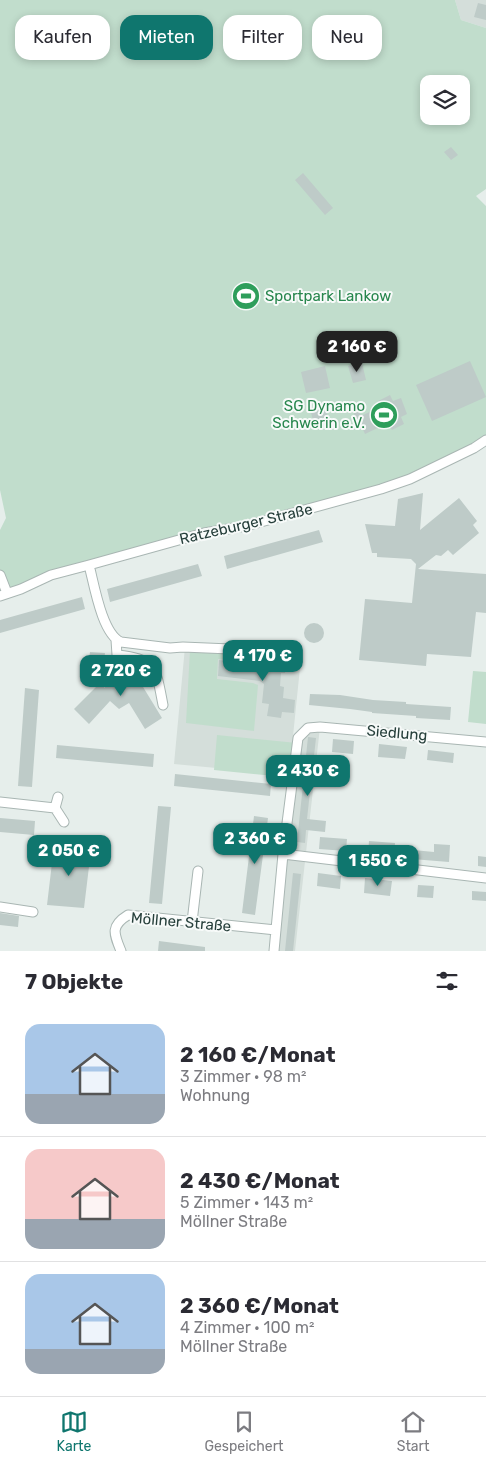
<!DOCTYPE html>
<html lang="de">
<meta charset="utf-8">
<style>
body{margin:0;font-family:Rubik,sans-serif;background:#f2f2f3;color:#2b2b33;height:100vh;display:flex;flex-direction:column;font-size:19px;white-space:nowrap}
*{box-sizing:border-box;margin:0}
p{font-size:16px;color:#7c7c81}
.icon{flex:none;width:28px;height:28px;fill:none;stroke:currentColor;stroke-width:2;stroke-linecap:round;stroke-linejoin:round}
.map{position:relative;height:951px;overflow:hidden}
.sheet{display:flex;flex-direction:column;background:#fff;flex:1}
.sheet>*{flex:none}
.hud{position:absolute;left:15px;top:15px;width:456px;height:45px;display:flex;gap:10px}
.fabs{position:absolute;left:420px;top:75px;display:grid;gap:10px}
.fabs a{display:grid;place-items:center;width:50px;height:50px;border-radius:10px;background:#fff;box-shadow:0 2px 8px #0003;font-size:25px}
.price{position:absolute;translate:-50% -42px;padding:0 11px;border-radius:10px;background:#0f766e;color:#fff;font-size:16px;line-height:32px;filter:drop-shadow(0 1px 2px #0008)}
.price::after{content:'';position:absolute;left:50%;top:30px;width:15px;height:11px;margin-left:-8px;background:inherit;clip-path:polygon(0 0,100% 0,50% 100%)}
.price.selected{background:#222;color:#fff}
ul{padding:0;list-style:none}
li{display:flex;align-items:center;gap:15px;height:125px;padding:0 25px}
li+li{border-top:1px solid #e1e1e2}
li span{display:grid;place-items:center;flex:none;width:140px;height:100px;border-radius:15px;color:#555}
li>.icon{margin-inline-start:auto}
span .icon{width:60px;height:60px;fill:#fffc;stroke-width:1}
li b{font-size:21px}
h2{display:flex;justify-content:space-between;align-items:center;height:60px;padding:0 25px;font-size:21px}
.chip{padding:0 18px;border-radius:15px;background:#fff;box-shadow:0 2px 8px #0003;font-size:18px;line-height:45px}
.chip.selected{background:#0f766e;color:#fff}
.tabs{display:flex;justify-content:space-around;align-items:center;height:70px;border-top:1px solid #e1e1e2;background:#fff;font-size:14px;color:#7c7c81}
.tabs a{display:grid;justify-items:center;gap:2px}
.tabs .selected{color:#0f766e}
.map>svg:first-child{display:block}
.built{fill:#d4deda}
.green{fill:#c1ddcc;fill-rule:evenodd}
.building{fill:#becbc8}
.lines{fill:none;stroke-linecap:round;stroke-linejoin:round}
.minor-casing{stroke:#a9b6b3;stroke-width:11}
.minor{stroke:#fff;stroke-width:9}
.labels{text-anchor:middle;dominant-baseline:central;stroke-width:4;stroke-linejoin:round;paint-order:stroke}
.leisure-label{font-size:15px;fill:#27864d;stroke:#f7faf9;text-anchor:start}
.street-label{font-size:15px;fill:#263f3b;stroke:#f7faf9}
</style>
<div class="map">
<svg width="486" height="951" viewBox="0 0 486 951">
<rect width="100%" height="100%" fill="#e6eeeb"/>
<!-- built -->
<path class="built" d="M455 0H486V28L461 20Z
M185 647 301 658 289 775 174 764Z
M320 727 295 951H274L298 738Z"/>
<!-- green -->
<path class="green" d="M0 0H455L461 20 486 28V189L476 196 486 206V440L410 479 89 565 0 596V530L6 518 0 490ZM429 84H461V116H429Z
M190 650 270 656 269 663 218 659 217 679 253 683 258 685 254 731 186 723Z
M473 671 486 672V724L468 722Z
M217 735 297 743 293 778 214 770Z"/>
<!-- building -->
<path class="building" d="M478 3 486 5V20L474 17Z
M451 147 458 155 451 160 444 152Z
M303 173 333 208 325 215 295 180Z
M470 361 486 397 432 421 416 385Z
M362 363 366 380 353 383 348 366Z
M325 366 330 388 306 393 301 372Z
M390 395 393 401 401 398 407 414 401 417 404 424 392 430 388 423 365 434 361 425 357 426 352 406 356 405 361 416 380 407 378 401Z
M324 404 329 422 314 425 310 408Z
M423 493 420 530 459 498 477 521 473 525 479 533 453 555 448 550 441 556 436 555 418 569 486 574V613L476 612 471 657 427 654 426 666 359 660 365 599 412 603 416 564 411 559 377 557V553H372L365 524 395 526 398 499Z
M319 530 323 542 227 569 224 556Z
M198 564 202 576 110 602 107 589Z
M82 597 85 609 0 633V620Z
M304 633a10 10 0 1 1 20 0a10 10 0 1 1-20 0Z
M90 652 105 653 102 676 87 674Z
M271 656 287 658 285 673H281L280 686 284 687 283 698 295 700 294 713 282 712 281 718 267 716 269 704 262 703 264 684 260 681 218 676 219 660 270 665Z
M120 662 129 664 133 668 136 667 146 679 140 682 162 718 145 729 129 703 119 709 110 701 89 724 74 709 106 677 104 688 122 673 115 663Z
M25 688 39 690 32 787 18 786Z
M310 694 340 695 373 700 406 702V704L451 707 450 720 416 718V716L372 713V712L350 709 309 705Z
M308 737 316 738 307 819 326 821 325 832 306 830 305 843 297 842Z
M333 739 354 741 353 754 332 752Z
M379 744 407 747 405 759 378 757Z
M57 745 154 754 153 767 56 758Z
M428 750 454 753 453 763 427 760Z
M175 774 271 784 270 796 174 786Z
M158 806 171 807 162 904 149 903Z
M254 816 268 818 255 915 242 913Z
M0 818 35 821 34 835 0 832Z
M320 837 347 839 346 851 319 849Z
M369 841 395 843 394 857 368 855Z
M434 844 450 845 449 862 412 859 413 850 434 852Z
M54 846 91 850 84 908 47 905Z
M478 856 486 857V867L478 866Z
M293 873 301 874 293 951H285Z
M318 873 341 876 340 889 317 886Z
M365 878 392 881 390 896 364 893Z
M418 885 434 886 433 898 417 897Z
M472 891 486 892V901L472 900Z
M0 913 19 916 18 927 0 925Z
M159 941 205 947V951H158Z"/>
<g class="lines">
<defs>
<path id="minor" d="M89 565C94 584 102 634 121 642L170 648 183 647 254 650
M0 575 7 593
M0 596 21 589 51 575 89 565 204 533 246 526 381 489 410 479 474 448 486 440
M116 640 117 655C157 659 156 669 163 705
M58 797 55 808 64 822
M0 802 55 808
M283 854 486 878
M0 907 33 912
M192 922 198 871
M121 951C114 934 110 926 128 915L276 930
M274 951 283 854 298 738 308 728 320 727 486 742"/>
</defs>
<!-- minor casing -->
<use href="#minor" class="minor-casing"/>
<!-- minor -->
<use href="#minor" class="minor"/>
</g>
<!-- icons -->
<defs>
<symbol id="stadium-disc" viewBox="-11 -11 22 22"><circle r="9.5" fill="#2e9e5b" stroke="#f7faf9"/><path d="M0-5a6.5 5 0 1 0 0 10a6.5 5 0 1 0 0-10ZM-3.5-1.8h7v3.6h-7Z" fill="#fff"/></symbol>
</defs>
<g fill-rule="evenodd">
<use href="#stadium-disc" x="230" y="280" width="32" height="32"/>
<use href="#stadium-disc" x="368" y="399" width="32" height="32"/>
</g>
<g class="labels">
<!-- leisure labels -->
<g class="leisure-label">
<text x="265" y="296">Sportpark Lankow</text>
<text x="365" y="406" text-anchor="end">SG Dynamo<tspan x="365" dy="17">Schwerin e.V.</tspan></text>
</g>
<!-- street labels -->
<g class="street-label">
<text transform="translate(246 524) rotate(-13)">Ratzeburger Straße</text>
<text transform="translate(397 733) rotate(5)">Siedlung</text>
<text transform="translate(181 922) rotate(5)">Möllner Straße</text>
</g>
</g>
</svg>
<div class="fabs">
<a><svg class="icon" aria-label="layers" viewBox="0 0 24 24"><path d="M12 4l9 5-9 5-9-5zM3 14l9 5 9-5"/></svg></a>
</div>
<b class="price selected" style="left:357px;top:373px">2 160 €</b>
<b class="price" style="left:263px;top:682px">4 170 €</b>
<b class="price" style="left:121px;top:697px">2 720 €</b>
<b class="price" style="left:308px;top:797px">2 430 €</b>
<b class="price" style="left:255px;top:865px">2 360 €</b>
<b class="price" style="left:69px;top:877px">2 050 €</b>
<b class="price" style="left:378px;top:887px">1 550 €</b>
<div class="hud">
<a class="chip">Kaufen</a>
<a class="chip selected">Mieten</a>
<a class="chip">Filter</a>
<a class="chip">Neu</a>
</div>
</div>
<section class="sheet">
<h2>7 Objekte<svg class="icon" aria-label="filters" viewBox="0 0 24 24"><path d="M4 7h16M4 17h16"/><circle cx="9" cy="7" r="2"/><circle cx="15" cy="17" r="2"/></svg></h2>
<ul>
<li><span style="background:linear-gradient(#a9c7e8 70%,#9aa5b1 0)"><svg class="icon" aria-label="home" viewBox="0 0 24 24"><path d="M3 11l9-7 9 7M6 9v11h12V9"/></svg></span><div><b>2 160 €/Monat</b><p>3 Zimmer · 98 m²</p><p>Wohnung</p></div></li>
<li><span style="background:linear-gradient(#f6c9c9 70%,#9aa5b1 0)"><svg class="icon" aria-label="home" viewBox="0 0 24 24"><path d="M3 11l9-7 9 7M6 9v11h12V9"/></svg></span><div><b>2 430 €/Monat</b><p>5 Zimmer · 143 m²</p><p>Möllner Straße</p></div></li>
<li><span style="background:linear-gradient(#a9c7e8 75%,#9aa5b1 0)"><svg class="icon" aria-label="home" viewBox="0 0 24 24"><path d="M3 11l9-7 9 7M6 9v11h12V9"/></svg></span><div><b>2 360 €/Monat</b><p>4 Zimmer · 100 m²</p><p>Möllner Straße</p></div></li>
</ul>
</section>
<nav class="tabs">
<a class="selected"><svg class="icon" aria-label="map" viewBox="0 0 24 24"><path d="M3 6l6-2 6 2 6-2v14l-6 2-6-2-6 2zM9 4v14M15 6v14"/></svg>Karte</a>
<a><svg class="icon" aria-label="saved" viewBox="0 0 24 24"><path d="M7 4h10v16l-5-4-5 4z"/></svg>Gespeichert</a>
<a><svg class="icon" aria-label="home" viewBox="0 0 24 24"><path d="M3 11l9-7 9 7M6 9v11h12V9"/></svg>Start</a>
</nav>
